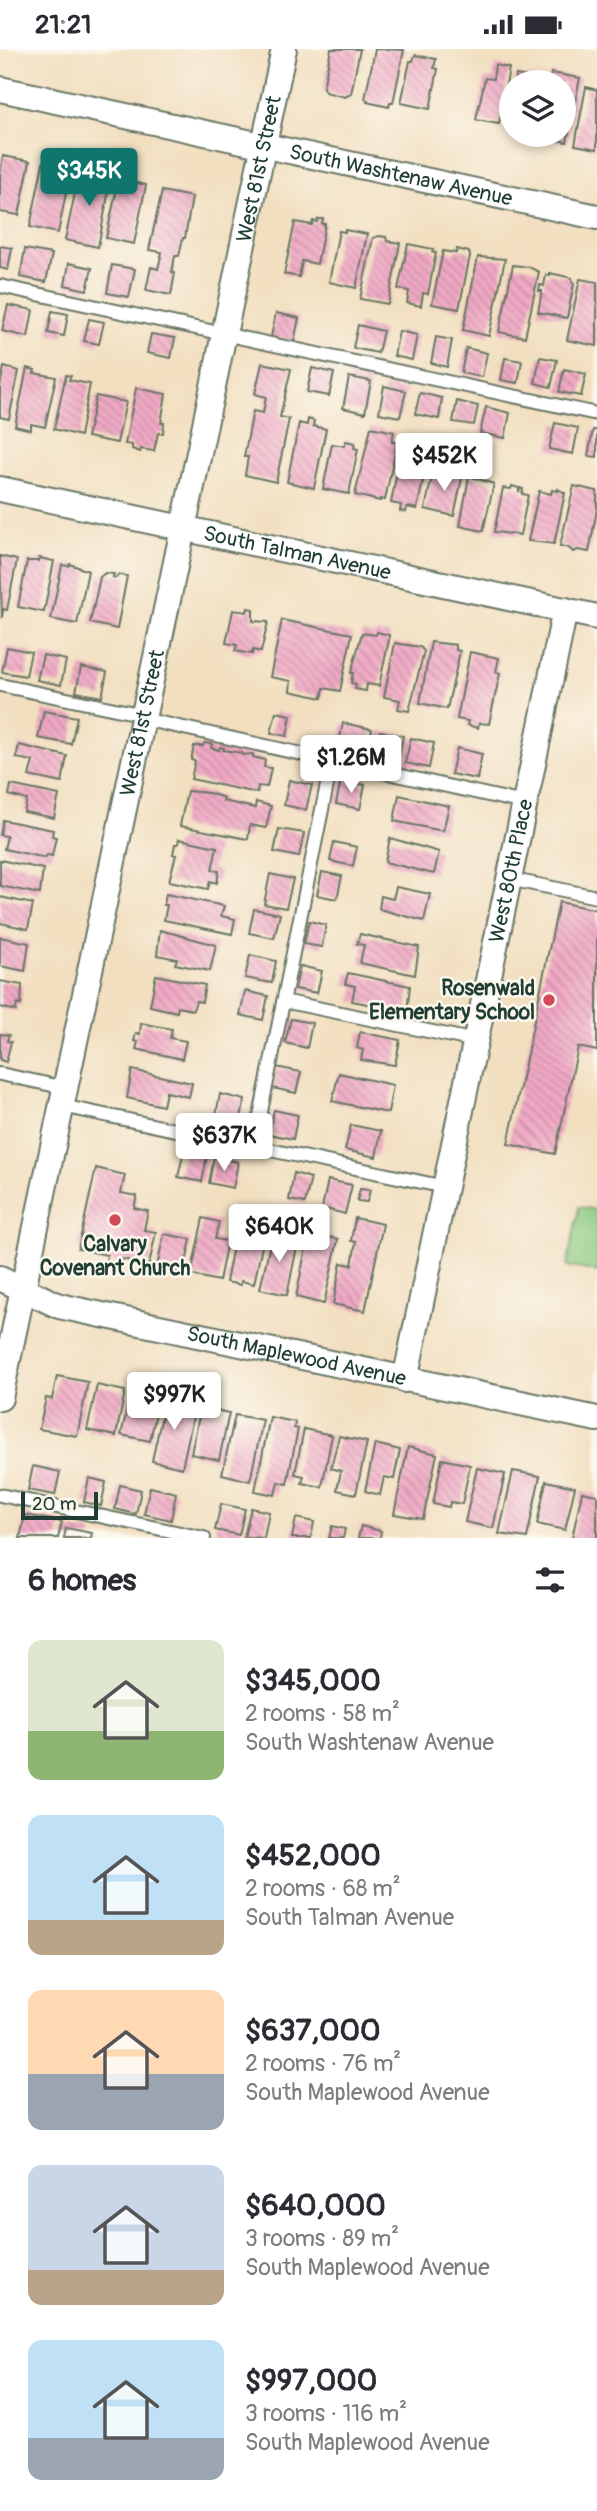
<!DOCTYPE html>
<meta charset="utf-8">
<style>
body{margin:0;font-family:Pangolin,sans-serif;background:#f7f7f7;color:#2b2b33;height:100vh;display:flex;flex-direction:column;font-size:26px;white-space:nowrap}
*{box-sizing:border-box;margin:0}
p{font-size:23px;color:#7c7c81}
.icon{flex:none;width:38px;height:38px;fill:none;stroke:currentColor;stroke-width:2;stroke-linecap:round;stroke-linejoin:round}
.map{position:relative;height:1489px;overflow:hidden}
.panel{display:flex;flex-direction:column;background:#fff;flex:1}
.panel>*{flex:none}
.tools{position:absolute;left:499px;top:21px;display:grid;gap:14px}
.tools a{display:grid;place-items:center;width:77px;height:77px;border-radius:50%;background:#fff;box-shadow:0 4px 10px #0003;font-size:35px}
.scale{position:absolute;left:21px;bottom:18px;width:77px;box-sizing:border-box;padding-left:7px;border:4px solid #1f3d34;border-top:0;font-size:19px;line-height:24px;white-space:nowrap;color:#1f3d34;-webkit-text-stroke:5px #fbf7ec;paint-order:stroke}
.price{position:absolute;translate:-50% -60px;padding:0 16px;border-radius:7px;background:#fff;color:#222;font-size:23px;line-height:46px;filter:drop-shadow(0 2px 4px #0008)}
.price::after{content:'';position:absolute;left:50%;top:42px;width:21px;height:16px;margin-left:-10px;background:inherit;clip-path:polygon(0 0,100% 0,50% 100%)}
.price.current{background:#0f766e;color:#fff}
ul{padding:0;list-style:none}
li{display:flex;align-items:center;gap:21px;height:175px;padding:0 28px}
li span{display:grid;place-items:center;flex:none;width:196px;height:140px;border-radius:14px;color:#555}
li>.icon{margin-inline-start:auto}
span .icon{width:84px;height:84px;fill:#fffc;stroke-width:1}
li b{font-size:30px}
h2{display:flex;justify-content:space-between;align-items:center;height:84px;padding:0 28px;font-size:30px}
.status{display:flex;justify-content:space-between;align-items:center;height:49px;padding:0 35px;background:#fff;direction:ltr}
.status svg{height:19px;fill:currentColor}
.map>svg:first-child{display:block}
.park{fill:#8cca81;stroke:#56845a;stroke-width:2}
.building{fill:url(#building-back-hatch)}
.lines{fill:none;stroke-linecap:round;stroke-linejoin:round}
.service-casing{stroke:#697665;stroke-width:16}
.minor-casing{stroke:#697665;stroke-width:28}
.service{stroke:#fff;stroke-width:12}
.minor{stroke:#fff;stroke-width:24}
.poi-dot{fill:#d1495b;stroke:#fbf7ec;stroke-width:2.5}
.labels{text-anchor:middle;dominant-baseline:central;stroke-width:5;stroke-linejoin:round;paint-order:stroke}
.street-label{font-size:21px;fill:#1f3d34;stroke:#fbf7ec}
.poi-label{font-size:21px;font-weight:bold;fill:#1f3d34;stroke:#fbf7ec;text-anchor:end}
</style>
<div class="status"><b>21:21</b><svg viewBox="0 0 49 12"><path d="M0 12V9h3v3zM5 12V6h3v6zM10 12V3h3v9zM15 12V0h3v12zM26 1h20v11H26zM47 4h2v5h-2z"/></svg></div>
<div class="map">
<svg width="597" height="1489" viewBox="0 0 597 1489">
<defs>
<pattern id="building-back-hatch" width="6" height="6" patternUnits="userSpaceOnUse" patternTransform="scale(1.75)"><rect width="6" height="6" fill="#f1a9c5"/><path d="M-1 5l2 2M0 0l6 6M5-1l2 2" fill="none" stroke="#c38ba1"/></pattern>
</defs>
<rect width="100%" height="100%" fill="#fbf7ec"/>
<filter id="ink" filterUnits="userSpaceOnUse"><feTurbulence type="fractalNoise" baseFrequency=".0143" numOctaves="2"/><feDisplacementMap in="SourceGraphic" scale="14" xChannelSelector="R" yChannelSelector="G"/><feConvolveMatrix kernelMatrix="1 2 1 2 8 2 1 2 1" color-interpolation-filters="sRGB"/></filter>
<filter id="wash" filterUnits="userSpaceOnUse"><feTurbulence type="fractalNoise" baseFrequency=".00686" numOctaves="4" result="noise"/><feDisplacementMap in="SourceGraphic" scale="28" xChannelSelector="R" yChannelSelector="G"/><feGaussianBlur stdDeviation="1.57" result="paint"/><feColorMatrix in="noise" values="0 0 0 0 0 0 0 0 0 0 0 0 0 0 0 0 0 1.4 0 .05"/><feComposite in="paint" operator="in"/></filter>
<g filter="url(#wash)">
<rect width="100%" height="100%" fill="#f2dfc0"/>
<!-- park -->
<path class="park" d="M579 1158 597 1161V1223L567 1217Z"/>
<g id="blocks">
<!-- building -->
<path class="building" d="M331 0H360L351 45 345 48 325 43 323 39Z
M375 0 404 1 393 54H390L389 58 367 53 368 51 365 50Z
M415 6 436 10 434 19 438 20 430 60 401 54 410 12H413Z
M495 16 509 19 499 75 476 71 485 29 493 30Z
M551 24 580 29 567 93 537 87 564 86V33H549Z
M516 26 544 31 543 33H515Z
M586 38 597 41V100L575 96Z
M3 107 30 112 19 166 0 163V124Z
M43 114 71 119 58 184 30 178Z
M88 120 112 125 98 198 65 191 80 121 87 123Z
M119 130 146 136 134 195 106 189Z
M162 142 192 148 185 189H183L179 207H175L172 223 175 224 171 246 146 241 151 218 158 220 162 203 149 201Z
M318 170H323L322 175H325L317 215 302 212 299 228 284 225 295 173 312 176 313 172 317 173Z
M345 181 367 185 356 239 329 233 339 182 345 183Z
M379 187 386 188 387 192 400 194 388 255 360 250 373 189Z
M408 195 433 200 432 203 436 204 428 245 423 244 421 257 407 254 409 242 398 240Z
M0 197 12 199 8 221 0 219Z
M25 200 52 205 46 233 20 228Z
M457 200 469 203 470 207 459 260 432 255 443 202 456 204Z
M478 208 505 210 489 287 463 281Z
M69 214 92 219 87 241 65 236Z
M112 216 135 220 129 248 107 244Z
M513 216 529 218 539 223 525 288 499 283Z
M550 224 572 229V233L574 234 567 269 538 263 542 242H539L540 236 544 237 546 226 550 227Z
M580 230 597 233V297L567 291Z
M8 256 33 261 28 288 2 282Z
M52 262 68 265 64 287 48 284Z
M276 264 299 269 294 293 271 288Z
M89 270 104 273 99 295 84 292Z
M358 276 383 282 378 304 353 299Z
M399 282 417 286 412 311 394 307Z
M151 285 175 289 171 309 147 304Z
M436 288 452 291 447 318 431 314Z
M466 299 487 304 482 328 461 324Z
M540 308 557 311 551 338 535 334Z
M505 309 522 312 518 334 501 331Z
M262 314 291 320 280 368 289 370 276 433 245 426 248 408H244L253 362 263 364 266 348 255 345Z
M4 318 19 322 9 370 0 368V336Z
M27 319 35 321 34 324 56 328 45 378 31 375V381L15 377Z
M312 319 334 324 329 347 307 343Z
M564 320 586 325 581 347 559 343Z
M66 326 71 327 69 331 90 335 80 387 54 380Z
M349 328 371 332 365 364 343 359Z
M384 337 406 342 400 368 379 364Z
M136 339 166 345 161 374H164L163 384H158L154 402 141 400 140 403 132 400V396L125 395Z
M420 344 442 349 439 370 415 365Z
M96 347 126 353 117 394 87 388Z
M457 352 478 357 474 376 453 373Z
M486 358 510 364 505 389 480 384Z
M308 370 314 372 313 377 326 380 314 439 287 433 299 374 307 376Z
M555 374 578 379 573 405 549 400Z
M371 378 394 383 392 393H397L385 451 380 450V452L355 446Z
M593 381H597V408L588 407Z
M346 392 355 394 354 399 358 400 349 445 323 440 332 395 344 397Z
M409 405 420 407V412L427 413 417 460 407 458 406 463 400 462 401 456 391 454 400 407 409 409Z
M437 420 443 421 442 424 449 426 450 423 462 429 454 467 425 460 433 423 436 424Z
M469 427 494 435 483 482 460 477Z
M512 437 519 439V443L520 439 523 440 522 445 528 446 520 486 494 483 503 439 511 440Z
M574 437 597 442V461L589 503 578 501 573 503 569 499 560 497Z
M558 440 565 444 554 495 528 492 539 442 551 445 552 441 558 442Z
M0 507 17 511 7 561 3 560 2 569Z
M39 509 54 512 44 563 18 558 27 512H39Z
M70 515 88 522 77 575 51 570 62 516 69 517Z
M105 524 114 525 113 528 116 529 118 526 127 527 117 580 90 574 100 528Z
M248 559 253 560V572L268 573 261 603 253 601 252 605 235 602 237 596 226 594 233 561 247 563Z
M282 571 352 585 340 642 324 639 322 649 290 642 291 632 270 628Z
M377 583 389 586V591L379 637 367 635 366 642 355 640 356 635 351 634 353 624H351L362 584 376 586Z
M431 593 456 596V601L460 602 447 660 420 654Z
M395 594 420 598 424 602 409 662 398 660 400 651 384 648Z
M7 598 31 603 26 627 2 623Z
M470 603 499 609 496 623 500 624 489 675 479 674 478 679 467 676 468 672 457 670Z
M43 606 66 611 61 636 37 631Z
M81 618 107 623 102 648 76 643Z
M44 662 77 668 71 695 38 689Z
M276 663 291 666 287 687 271 684Z
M343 674 372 680 367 704 338 698Z
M380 682 403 687 398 712 375 707Z
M411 689 434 694 429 719 405 714Z
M204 694 212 695 211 699 219 701 220 698 224 699 223 701 242 704V706L253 705V708L265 711 264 718 271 719 267 738 258 737 257 744 191 730 195 712 191 711 194 697H203Z
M19 696 67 707 62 734 29 727 33 712 16 709Z
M457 699 482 705 477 730 451 725Z
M289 731 312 736 306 761 284 756Z
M341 731 365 736 360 760 336 755Z
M11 736 59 746 54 769 24 763 27 751 9 746Z
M187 742 209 744 224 749 223 752 255 759 256 753 271 757 266 779 250 776 248 790 180 777Z
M399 746 449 757 443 782 394 772Z
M3 771 53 781 52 787 56 788 52 807 47 806 46 809 4 800 7 787 0 786Z
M279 780 304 784 299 808 274 803Z
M390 789 439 803 434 825 385 813Z
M179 790 217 798 212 821 219 822 217 834 210 832 208 840 169 832 176 806 173 805 175 795H178Z
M334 793 357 798 353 817 330 812Z
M0 811 43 820 40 845 0 837Z
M322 823 342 827 337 850 317 846Z
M270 825 293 830 286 859 264 855Z
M396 838 430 845 424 872 379 860 381 847 393 850Z
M166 845 224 857 221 867 235 870 232 885 164 871 167 856H164Z
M0 848 33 855 28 880 0 874Z
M559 853 597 861V1002L578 998 555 1105 508 1095Z
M254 860 280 865 274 889 249 884Z
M309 872 326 876 322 898 304 895Z
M160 881 216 896 210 922 175 915 177 910 157 906Z
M360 885 419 898 415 926 360 914 364 896 357 895Z
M0 888 29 894 25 922 0 917Z
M250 906 276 912 272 934 245 929Z
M300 917 322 922 317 944 295 940Z
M348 924 410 937 407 963 352 952 355 937 345 935Z
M156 926 205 936 202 953 196 952 193 961 178 958 177 963 150 957Z
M0 932 22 936 21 956 17 955 16 962 0 958Z
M245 942 268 947 263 971 240 966Z
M291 970 312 974 307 999 285 994Z
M141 974 172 980 170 989 186 992 182 1010 136 1000 138 993 134 992 136 984 140 985Z
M360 983 400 991 395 1016 361 1011 363 1001 357 999Z
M0 985 9 986 7 992 11 993 6 1013 0 1011Z
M276 1018 301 1023 296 1044 272 1039Z
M132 1021 192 1034 189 1048 166 1043 163 1057 127 1049Z
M339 1024 393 1036 388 1064 332 1052Z
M220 1045 245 1051 240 1072 216 1066Z
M274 1061 298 1066 293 1090 269 1085Z
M351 1076 381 1082 376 1108 345 1101Z
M184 1102 207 1107 202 1133 178 1128Z
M214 1108 238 1113 233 1139 209 1134Z
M96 1119 125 1126 121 1144 137 1147 134 1159 148 1162 144 1181 156 1183 149 1216 122 1210 121 1216 106 1212 107 1206 78 1200Z
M294 1124 311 1129 305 1154 289 1151Z
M328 1131 352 1136 345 1165 322 1159Z
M360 1140 370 1141 367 1153 357 1152Z
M203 1169 219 1173 215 1190 227 1192 219 1232 191 1226Z
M355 1169 383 1175 365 1262 333 1255 341 1214 352 1216 356 1193 351 1192Z
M237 1177 265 1183 254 1235 241 1232V1236L226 1233Z
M273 1182 290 1185 288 1196 297 1198 287 1246 260 1240Z
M309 1184 338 1190 324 1255 296 1248Z
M164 1185 191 1190 184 1224 157 1218Z
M57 1327 88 1333 77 1387 39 1380 46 1349 52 1350Z
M97 1336 125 1342 116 1387 87 1381Z
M131 1344 159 1350 150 1392 121 1386Z
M166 1348 196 1354 182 1419 152 1412Z
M201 1358 229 1364 219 1411 191 1405Z
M235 1366 263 1371 250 1432 222 1425Z
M270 1368 295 1373 294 1379 298 1380 287 1435 278 1433 275 1446 255 1442Z
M304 1380 332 1386 322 1438 302 1434 304 1427 295 1425Z
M339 1387 367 1393 356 1445 337 1441 341 1422 331 1419Z
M375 1395 400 1401 394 1430 384 1428 380 1446 365 1442Z
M408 1398 437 1405 423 1470 394 1465Z
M442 1410 470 1416 462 1455 450 1453 449 1458 433 1455Z
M33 1417 60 1423 55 1446 28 1441Z
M477 1419 505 1425 493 1479 465 1473Z
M513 1422 540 1427 527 1489 499 1485Z
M89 1429 106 1433 101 1457 84 1453Z
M546 1432 575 1438 565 1481 537 1475Z
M120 1436 141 1441 136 1465 115 1460Z
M150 1438 176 1444 171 1471 144 1465Z
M582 1443 597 1446V1489H572Z
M221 1455 245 1460 239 1486 215 1481Z
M251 1459 269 1463 264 1489 244 1488Z
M25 1466 62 1473 58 1489H20Z
M296 1469 314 1473 311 1489H292Z
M332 1477 345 1480 343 1489H329Z
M361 1477 381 1482 380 1489H358Z
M66 1479 92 1484 91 1489H64Z"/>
</g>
</g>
<g filter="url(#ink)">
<use href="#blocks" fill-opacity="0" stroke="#697665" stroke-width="2"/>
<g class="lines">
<defs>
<path id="service" d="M0 237 597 365
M0 636 144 666
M143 670 524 754
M509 830 597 848
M283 952 476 992
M0 1025 66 1039
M62 1057 445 1138
M254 1097 332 711
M0 1446 204 1489"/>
<g id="minor">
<path id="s1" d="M0 40 597 168"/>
<path id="s2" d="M0 440 597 568"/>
<path id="s3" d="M0 1229 59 1257 597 1370"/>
<path id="s4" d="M405 1331 565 561"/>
<path id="s5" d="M0 1349 284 0"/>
</g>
</defs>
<!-- service casing -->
<use href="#service" class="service-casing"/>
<!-- minor casing -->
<use href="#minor" class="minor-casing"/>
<!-- service -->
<use href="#service" class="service"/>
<!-- minor -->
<use href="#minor" class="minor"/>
</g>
</g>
<!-- markers -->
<g class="poi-dot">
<circle cx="549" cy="951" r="7"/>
<circle cx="115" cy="1171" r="7"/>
</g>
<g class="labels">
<!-- street labels -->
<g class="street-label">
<text stroke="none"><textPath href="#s5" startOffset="1256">West 81st Street</textPath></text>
<text stroke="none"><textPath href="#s1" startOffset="410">South Washtenaw Avenue</textPath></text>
<text stroke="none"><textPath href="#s2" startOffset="304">South Talman Avenue</textPath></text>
<text stroke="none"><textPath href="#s5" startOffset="690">West 81st Street</textPath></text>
<text stroke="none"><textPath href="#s4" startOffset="520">West 80th Place</textPath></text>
<text stroke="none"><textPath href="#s3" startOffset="308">South Maplewood Avenue</textPath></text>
</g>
<!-- poi labels -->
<g class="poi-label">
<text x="535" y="939">Rosenwald<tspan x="535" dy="24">Elementary School</tspan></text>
<text x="115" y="1195" text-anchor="middle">Calvary<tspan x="115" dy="24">Covenant Church</tspan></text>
</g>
</g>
</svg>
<div class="tools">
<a><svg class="icon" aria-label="layers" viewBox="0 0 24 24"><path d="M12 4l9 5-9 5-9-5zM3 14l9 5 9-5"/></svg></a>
</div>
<div class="scale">20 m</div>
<b class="price current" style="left:89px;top:159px">$345K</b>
<b class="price" style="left:444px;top:444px">$452K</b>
<b class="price" style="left:351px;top:746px">$1.26M</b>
<b class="price" style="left:224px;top:1124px">$637K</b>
<b class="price" style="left:279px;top:1215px">$640K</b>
<b class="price" style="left:174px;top:1383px">$997K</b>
</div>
<section class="panel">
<h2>6 homes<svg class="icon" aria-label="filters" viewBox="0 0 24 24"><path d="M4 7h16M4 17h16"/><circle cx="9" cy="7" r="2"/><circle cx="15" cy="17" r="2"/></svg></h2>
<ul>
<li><span style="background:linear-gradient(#dfe7d0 65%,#8fb573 0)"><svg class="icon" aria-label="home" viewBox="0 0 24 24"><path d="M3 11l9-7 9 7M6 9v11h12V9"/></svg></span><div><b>$345,000</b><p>2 rooms · 58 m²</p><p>South Washtenaw Avenue</p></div></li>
<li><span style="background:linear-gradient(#bfe0f5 75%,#b9a48a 0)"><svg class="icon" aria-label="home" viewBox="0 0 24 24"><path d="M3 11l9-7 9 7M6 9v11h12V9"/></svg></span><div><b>$452,000</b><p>2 rooms · 68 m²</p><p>South Talman Avenue</p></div></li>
<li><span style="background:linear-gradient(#ffd9b3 60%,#9aa5b1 0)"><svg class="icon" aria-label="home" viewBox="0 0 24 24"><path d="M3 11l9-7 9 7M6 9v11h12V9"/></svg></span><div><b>$637,000</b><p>2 rooms · 76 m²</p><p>South Maplewood Avenue</p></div></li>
<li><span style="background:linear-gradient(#c9d6e8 75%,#b9a48a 0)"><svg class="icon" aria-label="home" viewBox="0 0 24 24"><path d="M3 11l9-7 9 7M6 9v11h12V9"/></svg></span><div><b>$640,000</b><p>3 rooms · 89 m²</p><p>South Maplewood Avenue</p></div></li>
<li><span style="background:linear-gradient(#bfe0f5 70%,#9aa5b1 0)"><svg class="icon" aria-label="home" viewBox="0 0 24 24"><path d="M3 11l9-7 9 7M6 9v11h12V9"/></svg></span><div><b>$997,000</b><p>3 rooms · 116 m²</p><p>South Maplewood Avenue</p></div></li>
</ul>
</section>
